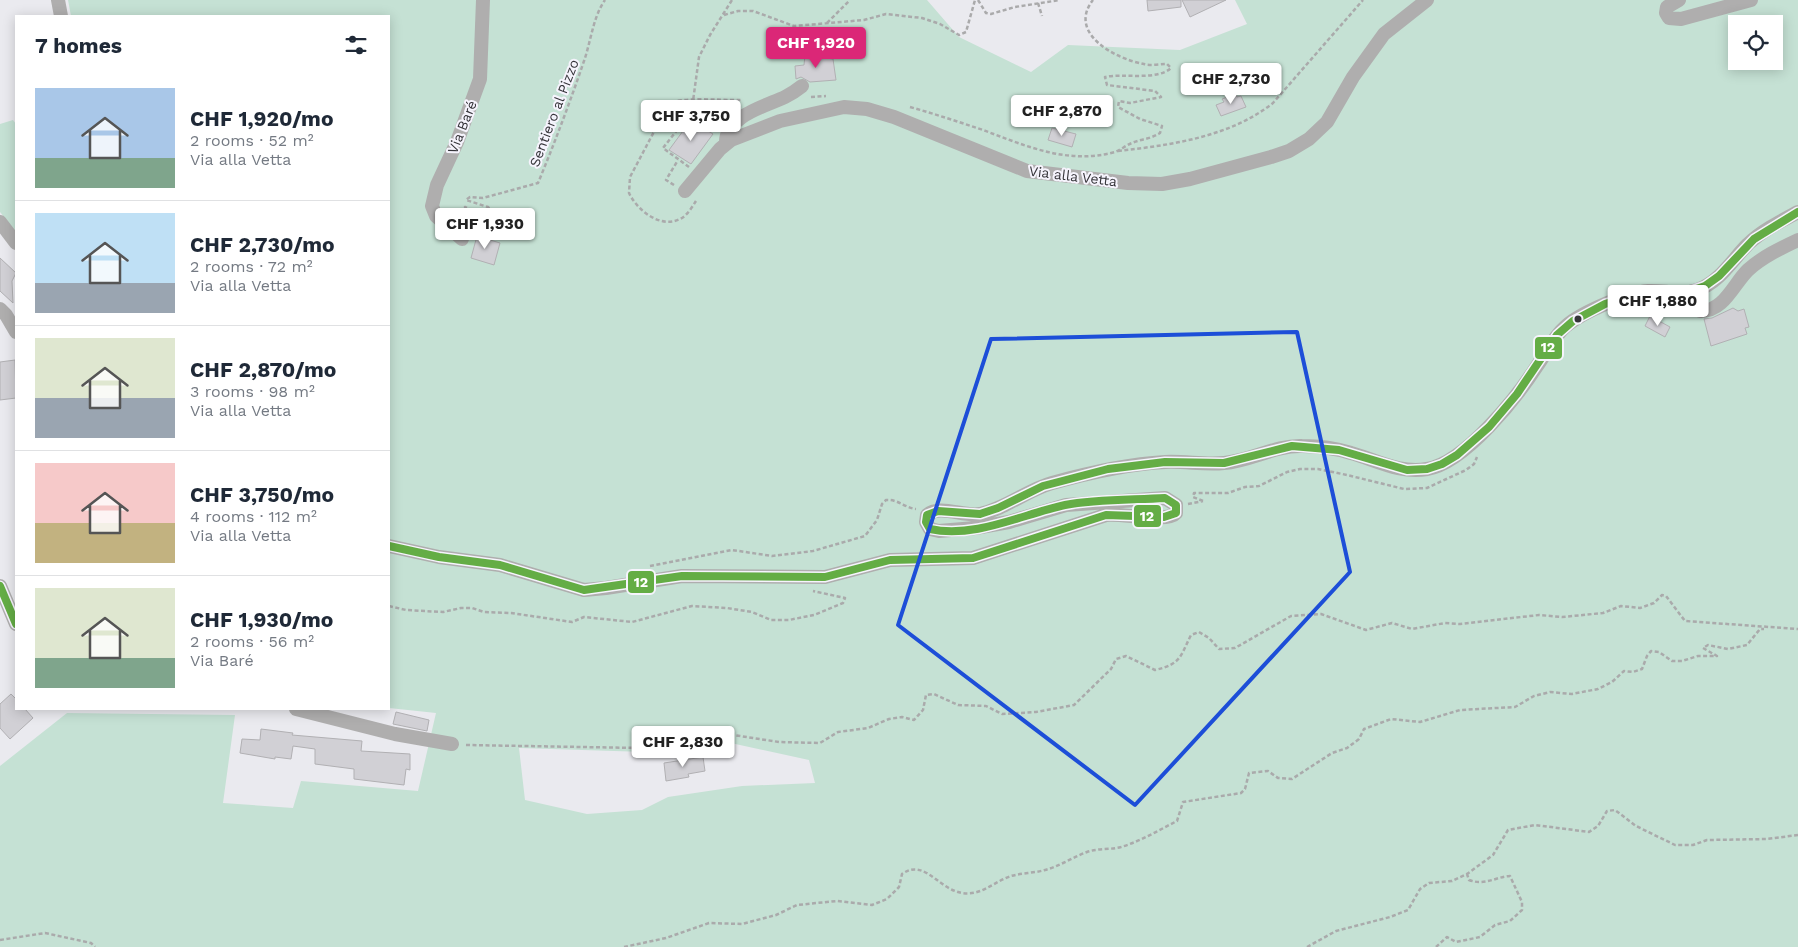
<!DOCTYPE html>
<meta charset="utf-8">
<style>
body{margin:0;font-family:"Work Sans",sans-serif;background:#f2f2f3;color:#1f2937;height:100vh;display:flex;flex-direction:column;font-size:19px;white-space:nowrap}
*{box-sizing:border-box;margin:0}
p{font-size:16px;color:#747a83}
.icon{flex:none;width:28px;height:28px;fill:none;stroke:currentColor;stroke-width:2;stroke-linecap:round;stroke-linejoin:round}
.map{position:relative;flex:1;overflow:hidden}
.drawer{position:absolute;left:15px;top:15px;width:375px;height:695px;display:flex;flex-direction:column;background:#fff;border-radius:0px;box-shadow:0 2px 12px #0003}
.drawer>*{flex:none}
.buttons{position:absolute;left:1728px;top:15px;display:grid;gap:10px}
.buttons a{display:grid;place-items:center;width:55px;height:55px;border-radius:0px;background:#fff;box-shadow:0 2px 12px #0003;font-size:25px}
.price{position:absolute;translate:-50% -42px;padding:0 11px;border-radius:5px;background:#fff;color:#222;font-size:16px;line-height:32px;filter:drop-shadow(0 1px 2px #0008)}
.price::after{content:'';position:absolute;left:50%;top:30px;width:15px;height:11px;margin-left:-8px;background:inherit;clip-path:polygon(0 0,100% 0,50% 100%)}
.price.active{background:#db2777;color:#fff}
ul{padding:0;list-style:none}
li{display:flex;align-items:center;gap:15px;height:125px;padding:0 20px}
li+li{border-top:1px solid #e0e1e3}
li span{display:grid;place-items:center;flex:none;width:140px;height:100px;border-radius:0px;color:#555}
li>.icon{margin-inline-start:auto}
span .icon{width:60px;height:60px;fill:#fffc;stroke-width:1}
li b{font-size:21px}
h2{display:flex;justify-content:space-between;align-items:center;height:60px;padding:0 20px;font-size:21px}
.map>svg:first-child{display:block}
.green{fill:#c5e1d4;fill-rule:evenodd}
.building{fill:#d1d0d5;stroke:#b1b0b3}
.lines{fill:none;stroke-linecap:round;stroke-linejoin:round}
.path{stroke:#aaaaab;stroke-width:2.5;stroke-dasharray:4 2.5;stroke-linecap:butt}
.minor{stroke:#afaeae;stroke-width:14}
.bus-1-casing{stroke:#f6f4fd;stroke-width:11}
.bus-1{stroke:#64ad45;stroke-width:8}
.marked{fill:none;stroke:#1d4ed8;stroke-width:4;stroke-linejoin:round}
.bus-dot{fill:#353439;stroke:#f6f4fd;stroke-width:2}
.labels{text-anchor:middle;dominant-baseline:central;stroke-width:4;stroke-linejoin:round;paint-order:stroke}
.street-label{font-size:14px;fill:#353439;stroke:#f6f4fd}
.line-badge{stroke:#f6f4fd;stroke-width:2}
.badge-label{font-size:14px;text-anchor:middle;font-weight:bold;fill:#fff}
</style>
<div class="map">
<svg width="1798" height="947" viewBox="0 0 1798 947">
<rect width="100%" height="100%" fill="#eaeaef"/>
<!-- green -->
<path class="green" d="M68 0H927L959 37 1031 72 1068 45 1180 50 1247 24 1235 0H1798V947H0V766L67 713 235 715 223 803 293 808 301 781 418 791 436 713 389 708V16H71ZM1736 24H1774V61H1736ZM717 740 809 760 815 783 742 786 668 797 642 810 587 814 525 800 519 748 646 752Z
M13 120 16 124V232L0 212V124Z"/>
<!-- building -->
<path class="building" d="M1147 0H1181V7L1148 11Z
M1182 0H1226L1190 17Z
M805 55 833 59 836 80 810 82 801 77 796 79 795 66 804 65Z
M1236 94 1237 97 1241 96 1246 107 1221 116 1216 105 1224 102 1222 99Z
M691 120 713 134 691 164 669 150Z
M1052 128 1076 134 1072 147 1048 140Z
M477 236 500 243 494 265 471 258Z
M0 258 16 273 12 281 13 303 0 291Z
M1733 308 1738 311 1744 309 1749 327 1745 328 1747 334 1711 346 1704 319 1712 318Z
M1650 316 1670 327 1665 337 1645 326Z
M15 360 16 398 0 400V362Z
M11 694 16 699V709H25L33 718 10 739 0 728V704Z
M396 712 429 720 427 731 393 724Z
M261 729 293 733 292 735 362 741 361 751 410 754V770L406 769 404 785 354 779V769L315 764V749L293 746 291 759 275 757V759L240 753 242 739 260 740Z
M703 757 705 771 688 774 689 777 666 781 664 763Z"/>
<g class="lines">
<!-- path -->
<path class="path" d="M978 0 986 13 991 14 1015 7 1060 0
M1038 3 1042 16
M724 15 738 11H753L794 26 864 20 886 14 922 18 940 24 959 35 966 32 975 0
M827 23 850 0
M811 97 826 96
M910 107C935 114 959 122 983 130 1026 146 1068 165 1115 152 1121 150 1126 145 1132 143 1141 139 1151 139 1160 133L1162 126 1140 119 1118 107 1119 101 1130 103 1161 97 1155 91 1107 85 1105 77C1123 73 1157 81 1171 68L1167 64C1160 64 1151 66 1144 64 1115 59 1067 33 1093 0
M689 115 714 131
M1118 151C1171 145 1230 137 1273 103L1363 0
M689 167 663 148 689 115 693 101 699 57 710 35 732 0
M674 185 666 180 678 160
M696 201C692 207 687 216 680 219 660 229 637 210 629 193L630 177 657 126 656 110C669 94 720 101 741 100
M475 233 465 207 486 217 493 212 488 207 466 200 470 197 483 198 538 183C555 142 570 102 584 61 591 41 593 17 605 0
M1203 501 1193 497 1194 493H1228L1245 487 1259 486 1287 472 1300 469H1318L1347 475 1404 489 1427 488 1466 470 1474 464 1477 457
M1188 504 1203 501
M650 566 732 550 772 556 813 551 865 536 877 520 882 504 886 500C898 499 905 508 916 509
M389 606 406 610 443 612 461 608H472L484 612 511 613 572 622 584 617 632 622 692 606 727 608 752 612 771 620H789L814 615 843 603 845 598 813 591
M466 745 640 748 673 736 714 732 779 742 820 743 838 732 868 728 889 719 902 717 914 720 923 710 926 695 934 694 958 705 986 706 1002 714 1036 712 1074 705 1111 669 1116 659 1126 656 1155 670C1181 664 1180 657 1191 635L1199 632 1209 638 1219 649 1235 648 1291 616 1321 614 1366 630 1392 623 1412 629 1445 623 1460 624 1539 615 1562 617 1603 613 1621 606 1640 608 1654 603 1662 595 1666 596 1685 621 1798 629
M0 940 45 933 91 943 95 947
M624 947 666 938 709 923 742 924 776 915 797 905 837 901 872 905 887 899 899 887 902 874C929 855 942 902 977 892 988 889 999 880 1011 876 1022 873 1034 873 1045 870 1060 866 1073 857 1087 852 1098 848 1110 850 1121 847 1141 841 1159 830 1177 821L1183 802 1241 793 1245 789 1249 773 1268 771 1278 778 1292 779 1332 753 1347 748 1359 739 1364 729 1391 719 1420 722 1460 710 1515 707 1534 696 1550 692 1572 694 1598 689 1612 682 1624 671 1633 672 1642 669 1647 656 1651 651 1659 652 1672 661H1682L1698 656H1717L1703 648 1708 645 1728 649 1747 645 1760 629H1764
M1307 947 1336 931 1390 917 1408 910 1420 889 1429 883 1452 881 1467 874 1493 855 1508 830 1535 825 1589 832 1598 826 1607 811 1615 810 1636 826 1675 845H1693L1707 840 1767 839 1798 835
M1436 947 1447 937 1456 942 1480 937 1495 925 1510 921 1522 910V902L1510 876C1495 877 1485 886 1469 880L1467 874"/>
<!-- minor -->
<path class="minor" d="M58 0 61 16
M1679 0 1667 7 1666 13 1669 18 1681 19 1751 0
M726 143C725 116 766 106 785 97 791 94 797 90 802 86
M685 191 720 149 731 140 780 121 844 107 867 109 894 117 1027 171 1128 183 1162 184 1190 179 1271 157 1289 151 1309 139 1327 122 1353 77 1384 34 1427 0
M0 222 16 243
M462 239 436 216 432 206 437 185 457 142 480 79 483 0
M1690 292 1694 307 1700 311C1724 312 1734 283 1748 270 1762 257 1781 248 1798 240
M0 309 6 315 16 332
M389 546 439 557 500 565 584 590 606 588 682 576 825 577 890 560 973 558 1106 515C1122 513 1167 523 1176 513V505L1165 498 1066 505 1009 522 975 528 939 531 930 529 926 522 927 515C940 504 963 517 980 514 1005 509 1027 490 1052 483 1088 473 1128 464 1165 462 1185 461 1205 465 1224 463 1251 461 1275 445 1302 446 1318 446 1335 448 1351 453 1376 460 1400 474 1427 469 1465 463 1517 397 1537 366 1547 352 1553 337 1566 326 1582 312 1627 293 1648 291 1664 290 1681 296 1697 290 1720 282 1732 260 1748 244 1763 230 1781 221 1798 212
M0 586 16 624
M296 709 395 734 452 744"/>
<defs>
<path id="bus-1" d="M389 546 439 557 500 565 584 590 682 576 825 577 890 560 973 558 1106 515 1164 517 1176 513V505L1165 498C1133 500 1096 499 1065 505 1023 514 974 539 930 529L926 522 927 515 938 511 980 514 998 508 1043 486 1108 469 1165 462 1224 463 1292 446 1339 450 1407 470 1427 469 1442 464 1457 455 1489 427 1517 394 1557 335 1573 321 1605 304 1639 293H1685L1705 286 1719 276 1754 239 1798 212
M0 586 16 624"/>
</defs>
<!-- bus-1 casing -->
<use href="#bus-1" class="bus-1-casing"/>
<!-- bus-1 -->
<use href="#bus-1" class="bus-1"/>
</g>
<!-- marked area -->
<path class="marked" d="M1297 332 1350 572 1135 805 898 625 991 339Z"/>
<!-- markers -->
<circle class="bus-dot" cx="1578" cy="319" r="4.5"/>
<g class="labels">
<!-- street labels -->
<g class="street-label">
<text transform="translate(554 113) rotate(-69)">Sentiero al Pizzo</text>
<text transform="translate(462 127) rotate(-68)">Via Baré</text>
<text transform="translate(1073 176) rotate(7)">Via alla Vetta</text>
</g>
</g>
<g class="line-badge">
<rect x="1534" y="336" width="29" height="24" rx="5" fill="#64ad45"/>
<rect x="1133" y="504" width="29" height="24" rx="5" fill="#64ad45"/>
<rect x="627" y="570" width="28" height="24" rx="5" fill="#64ad45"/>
</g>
<g class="badge-label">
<text x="1548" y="352">12</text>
<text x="1147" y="521">12</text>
<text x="641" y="587">12</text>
</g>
</svg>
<div class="buttons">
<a><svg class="icon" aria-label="locate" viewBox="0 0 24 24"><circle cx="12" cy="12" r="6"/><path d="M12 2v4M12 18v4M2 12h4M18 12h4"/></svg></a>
</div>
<b class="price active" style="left:816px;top:69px">CHF 1,920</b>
<b class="price" style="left:1231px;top:105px">CHF 2,730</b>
<b class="price" style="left:1062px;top:137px">CHF 2,870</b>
<b class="price" style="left:691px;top:142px">CHF 3,750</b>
<b class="price" style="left:485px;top:250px">CHF 1,930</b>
<b class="price" style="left:1658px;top:327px">CHF 1,880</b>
<b class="price" style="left:683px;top:768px">CHF 2,830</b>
<section class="drawer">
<h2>7 homes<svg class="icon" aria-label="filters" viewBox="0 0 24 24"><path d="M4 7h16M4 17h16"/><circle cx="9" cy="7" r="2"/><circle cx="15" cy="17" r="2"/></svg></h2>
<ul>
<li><span style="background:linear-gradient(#a9c7e8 70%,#7fa58c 0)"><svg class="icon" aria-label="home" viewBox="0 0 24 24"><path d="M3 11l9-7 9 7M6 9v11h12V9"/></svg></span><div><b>CHF 1,920/mo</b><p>2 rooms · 52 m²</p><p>Via alla Vetta</p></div></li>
<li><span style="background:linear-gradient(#bfe0f5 70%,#9aa5b1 0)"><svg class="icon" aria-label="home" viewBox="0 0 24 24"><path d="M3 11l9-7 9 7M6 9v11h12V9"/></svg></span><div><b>CHF 2,730/mo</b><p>2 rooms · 72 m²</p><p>Via alla Vetta</p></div></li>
<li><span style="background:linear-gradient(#dfe7d0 60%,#9aa5b1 0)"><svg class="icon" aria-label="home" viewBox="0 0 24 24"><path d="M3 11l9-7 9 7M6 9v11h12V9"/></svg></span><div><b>CHF 2,870/mo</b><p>3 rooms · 98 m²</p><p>Via alla Vetta</p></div></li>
<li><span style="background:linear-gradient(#f6c9c9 60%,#c2b280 0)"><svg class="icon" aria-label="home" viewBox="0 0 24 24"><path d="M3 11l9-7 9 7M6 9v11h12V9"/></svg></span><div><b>CHF 3,750/mo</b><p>4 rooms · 112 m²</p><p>Via alla Vetta</p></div></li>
<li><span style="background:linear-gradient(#dfe7d0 70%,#7fa58c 0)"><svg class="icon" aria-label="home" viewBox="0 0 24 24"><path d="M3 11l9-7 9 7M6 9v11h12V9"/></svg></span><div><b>CHF 1,930/mo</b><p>2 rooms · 56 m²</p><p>Via Baré</p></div></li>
</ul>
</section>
</div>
